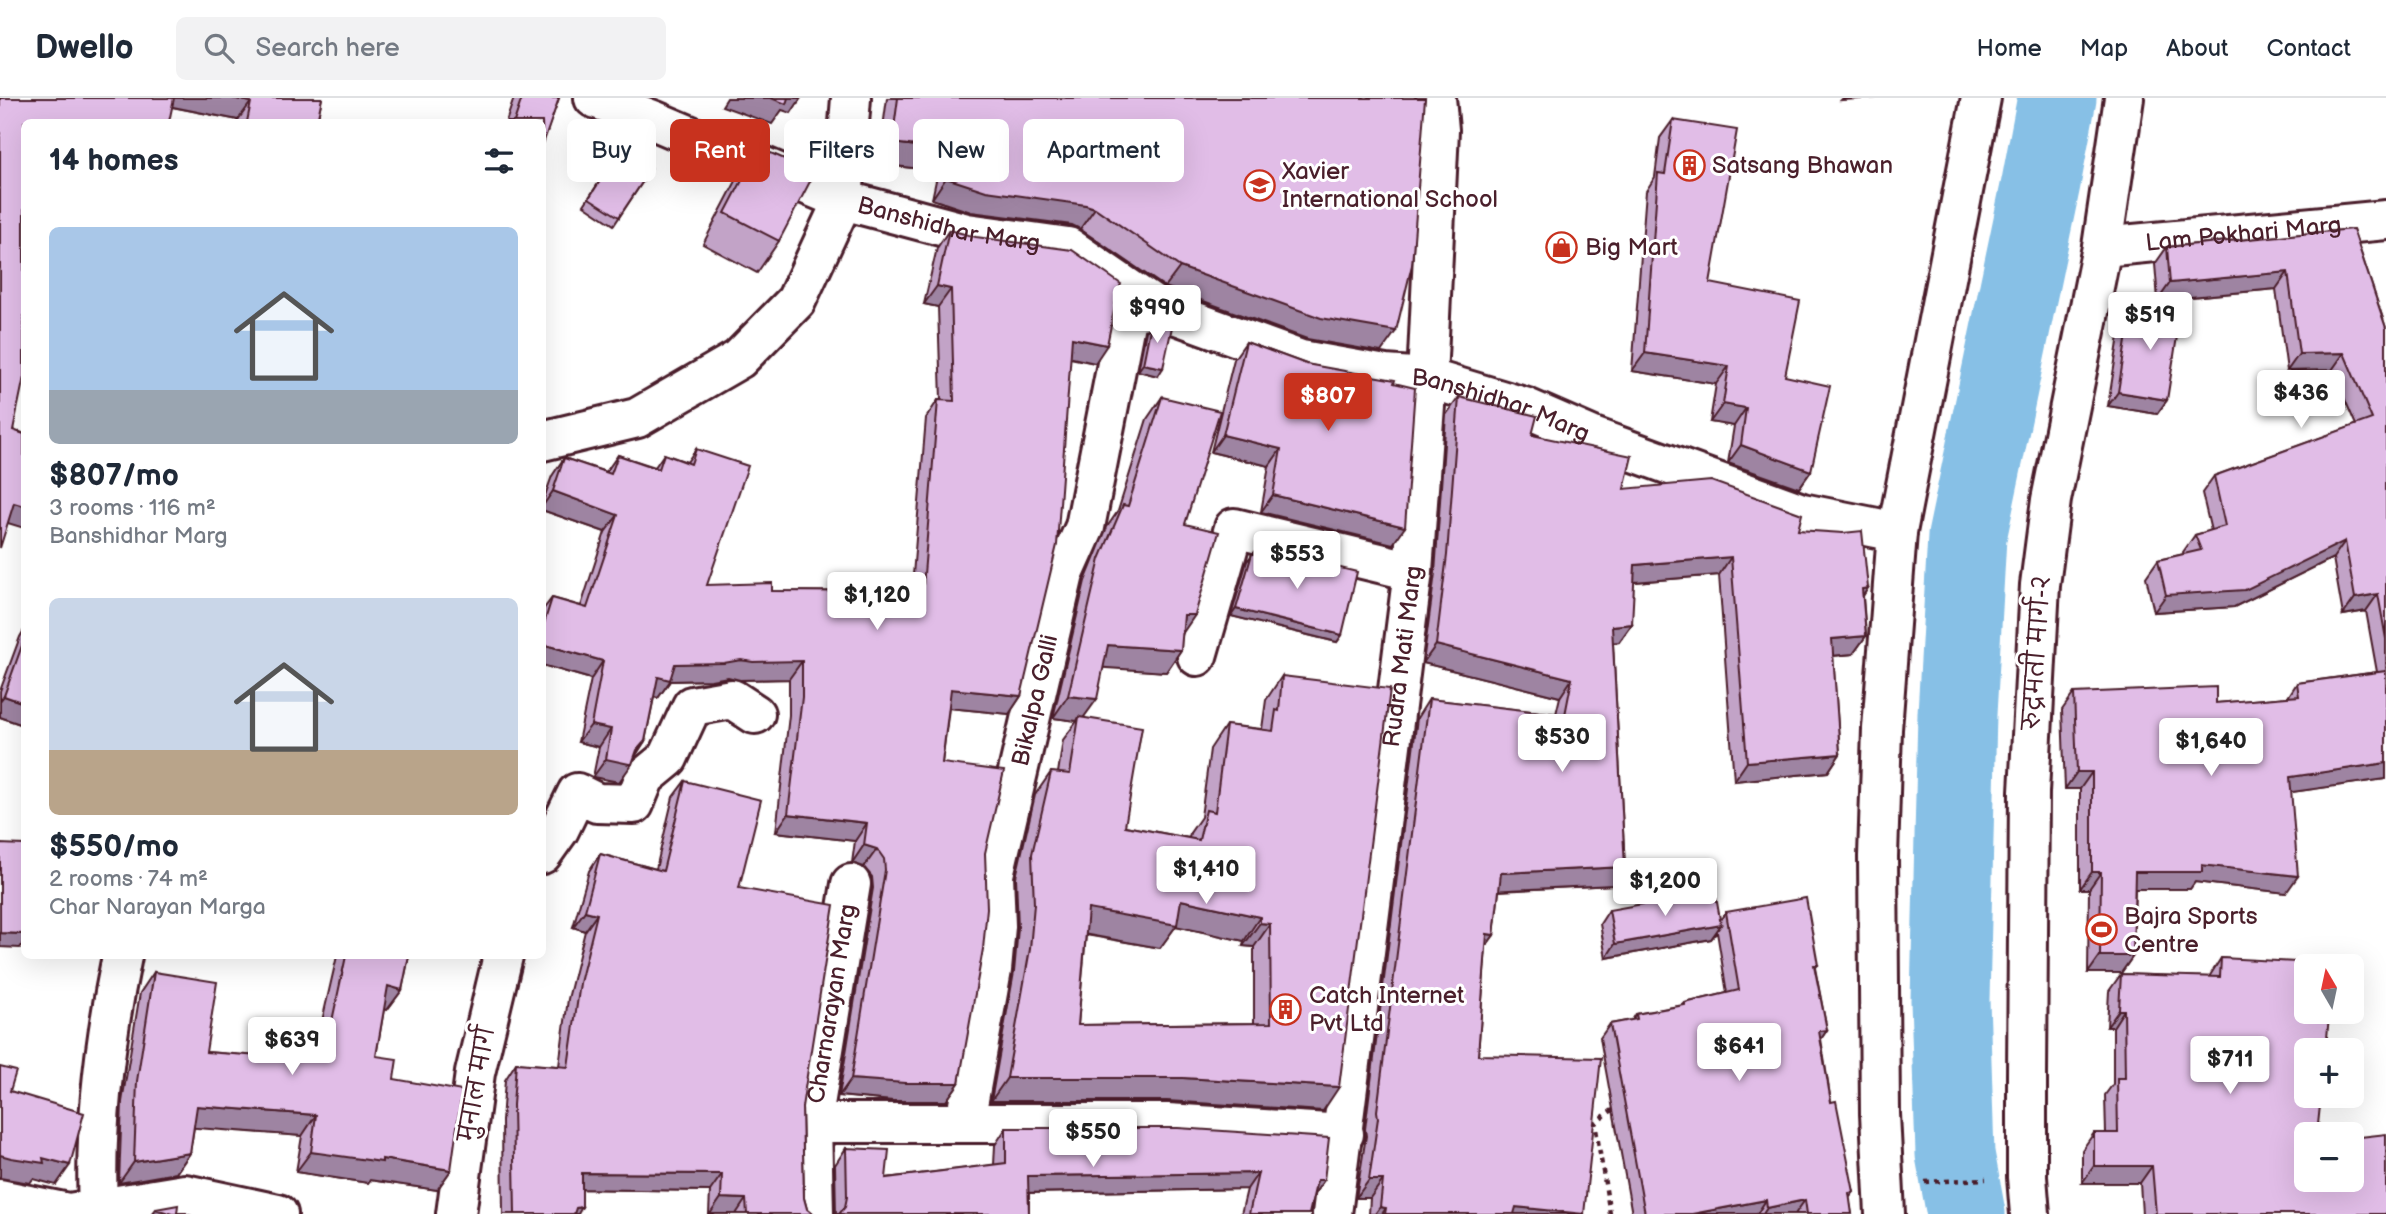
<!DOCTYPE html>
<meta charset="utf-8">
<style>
body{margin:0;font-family:"Balsamiq Sans","Playpen Sans Deva",sans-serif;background:#f2f2f3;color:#1f2937;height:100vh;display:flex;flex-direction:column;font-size:26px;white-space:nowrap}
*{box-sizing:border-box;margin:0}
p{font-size:23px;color:#747a83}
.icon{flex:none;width:38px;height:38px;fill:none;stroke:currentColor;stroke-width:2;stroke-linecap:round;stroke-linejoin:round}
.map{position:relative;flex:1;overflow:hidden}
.details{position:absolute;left:21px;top:21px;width:525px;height:840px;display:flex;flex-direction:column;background:#fff;border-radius:10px;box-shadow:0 7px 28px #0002}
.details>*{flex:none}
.top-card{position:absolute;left:567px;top:21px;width:665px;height:63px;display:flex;gap:14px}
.needle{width:46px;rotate:351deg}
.tools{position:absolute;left:2294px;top:856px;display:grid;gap:14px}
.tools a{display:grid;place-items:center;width:70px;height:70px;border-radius:10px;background:#fff;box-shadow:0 7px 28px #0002;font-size:35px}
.price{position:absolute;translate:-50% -60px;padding:0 16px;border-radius:7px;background:#fff;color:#222;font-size:23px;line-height:46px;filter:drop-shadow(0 2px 4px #0008)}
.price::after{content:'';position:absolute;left:50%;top:42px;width:21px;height:16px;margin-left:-10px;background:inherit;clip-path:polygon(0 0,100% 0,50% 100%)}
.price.on{background:#c8321e;color:#fff}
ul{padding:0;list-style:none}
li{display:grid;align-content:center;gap:14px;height:371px;padding:0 28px}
li span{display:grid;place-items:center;height:217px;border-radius:10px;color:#555}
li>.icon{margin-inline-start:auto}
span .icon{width:126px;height:126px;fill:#fffc;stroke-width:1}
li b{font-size:30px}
h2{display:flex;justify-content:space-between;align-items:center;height:84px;padding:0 28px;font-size:30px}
.tag{padding:0 24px;border-radius:10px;background:#fff;box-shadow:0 7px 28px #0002;font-size:24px;line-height:63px}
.tag.on{background:#c8321e;color:#fff}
header{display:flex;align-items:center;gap:42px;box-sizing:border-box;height:98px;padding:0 35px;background:#fff;border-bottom:2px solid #e0e1e3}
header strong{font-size:33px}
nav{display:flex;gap:38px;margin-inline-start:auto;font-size:24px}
.search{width:490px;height:63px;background:#f2f2f3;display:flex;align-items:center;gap:18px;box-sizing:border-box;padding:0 24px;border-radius:10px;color:#747a83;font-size:26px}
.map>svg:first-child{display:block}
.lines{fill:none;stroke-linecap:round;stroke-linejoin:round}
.river{stroke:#87c0e6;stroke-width:79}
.street-casing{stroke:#4a1f2b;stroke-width:44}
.secondary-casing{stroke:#4a1f2b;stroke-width:44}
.path{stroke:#4a1f2b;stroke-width:4.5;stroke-dasharray:5 5;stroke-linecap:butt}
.street{stroke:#fff;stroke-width:38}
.secondary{stroke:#fff;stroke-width:38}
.wall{fill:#c2a3c7;stroke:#4a1f2b;stroke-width:2;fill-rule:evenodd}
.shaded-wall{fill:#9e84a2;stroke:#4a1f2b;stroke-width:2}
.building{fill:#e1bde7;stroke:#4a1f2b;stroke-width:2;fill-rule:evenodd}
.labels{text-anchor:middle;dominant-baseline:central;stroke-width:6;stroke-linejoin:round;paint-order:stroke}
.poi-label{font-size:24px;fill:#4a1f2b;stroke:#fff;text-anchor:start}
.street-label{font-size:24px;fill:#4a1f2b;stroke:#fff}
</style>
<header>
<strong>Dwello</strong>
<div class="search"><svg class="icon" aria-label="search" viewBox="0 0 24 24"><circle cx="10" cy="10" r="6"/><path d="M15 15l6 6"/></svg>Search here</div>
<nav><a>Home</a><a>Map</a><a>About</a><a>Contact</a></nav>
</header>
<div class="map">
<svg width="2386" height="1116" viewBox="0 0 2386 1116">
<rect width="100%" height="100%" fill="#fff"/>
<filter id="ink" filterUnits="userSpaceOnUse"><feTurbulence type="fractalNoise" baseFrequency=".0143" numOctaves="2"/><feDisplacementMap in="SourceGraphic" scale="14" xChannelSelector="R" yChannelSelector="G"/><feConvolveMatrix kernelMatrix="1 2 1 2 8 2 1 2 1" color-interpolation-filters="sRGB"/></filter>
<g filter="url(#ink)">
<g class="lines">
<!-- river -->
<path class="river" d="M1966 1116 1955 1056 1950 902 1957 616 1967 439 2041 85 2057 0"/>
<defs>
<g id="street">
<path id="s1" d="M594 0 653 22 843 102 967 135 1068 149 1155 209 1301 262 1385 277 1427 280 1524 309 1593 339 1802 415 1897 434"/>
<path id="s2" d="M2102 149 2386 122"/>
<path d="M542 343 637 320 739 261 796 203 843 102 851 0"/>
<path d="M1197 558 1234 430 1413 473"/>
<path d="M542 756 559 732 577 695 597 705 634 706 645 679 668 660 692 608 732 601 755 616"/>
<path id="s3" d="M965 1024 992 872 996 828 994 777 1064 476 1085 429 1127 215 1155 209"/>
<path id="s4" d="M812 1025 851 786"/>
<path d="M0 1101 69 1115 185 1096 278 1116"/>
<path d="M98 1109C94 1024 105 941 122 858"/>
<path d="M456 1116 475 975 503 858"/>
<path d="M814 1116 812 1025H1167L1344 1036"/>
<path id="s5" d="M1332 1116 1413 473 1427 280 1439 32 1436 0"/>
</g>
<path id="secondary" d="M1885 1116 1880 1016 1878 759 1882 631 1897 434 1981 0
M2030 1116 2027 1079V978L2029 694 2040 487 2051 402 2102 149 2124 0"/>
</defs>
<!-- street casing -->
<use href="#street" class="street-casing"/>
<!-- secondary casing -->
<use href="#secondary" class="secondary-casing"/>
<!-- path -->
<path class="path" d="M0 327 24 337
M1925 1084 1986 1081
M1610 1116 1595 1025 1611 1013 1617 1011"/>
<!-- street -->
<use href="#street" class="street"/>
<!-- secondary -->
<use href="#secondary" class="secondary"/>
</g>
<!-- wall -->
<path class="wall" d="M0 0H322L317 24H237L238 22 172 9 24 24 13 332 8 425Z
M514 0H559L542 47V24H506Z
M887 0H1425L1381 254 1307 241 1165 189 1080 131 1072 127 971 114 932 101 938 73 878 66Z
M1673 22 1710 185 1785 278 1811 373 1799 390 1728 365 1734 328 1710 324 1716 286 1632 273 1646 93 1655 79 1660 40Z
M759 50 779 143 757 175 703 146 737 81Z
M620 52 651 71 614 127 584 107Z
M2353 131 2386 230V681L2291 694 2286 795 2195 784 2190 791H2135L2133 858 2121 875H2088L2089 791H2080V691H2065L2062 612 2074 595 2216 605 2288 599 2297 585 2377 574 2366 513 2343 517 2333 460 2234 509 2154 514 2146 479 2158 462 2184 456 2183 454 2195 437 2211 433 2202 395 2214 378 2356 327 2332 272 2287 273 2276 191 2158 202 2155 166 2167 149Z
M949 132 1118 193 1095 265 1070 260 1021 598 1009 616 949 610 942 665 985 755 959 985 946 1003H893L839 998 873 790 872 779 864 769 852 765 855 743 776 734 789 617V581L740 582 728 579 711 582 670 583 658 600 654 599 645 643 619 684 593 679 599 649 578 644 591 581 542 567V513L552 500 581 508 605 434 542 412V406L552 378 564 360 606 374 618 357 655 369 664 356 687 364 696 351 707 487 772 493 896 494 900 489H912L926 320 938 302H941L938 209 924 206 937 150Z
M2132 205 2167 302 2157 316 2108 308 2122 219Z
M1151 226 1158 278 1138 273 1146 233Z
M1246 244 1306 266 1394 285 1393 446 1261 414 1269 368 1211 354 1234 261Z
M1162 299 1185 426 1181 552 1166 574 1103 569 1084 619 1125 728 1189 740 1190 735 1201 719 1210 651 1226 627 1262 631 1266 602 1282 578 1323 1013 1167 1003H991L1014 874 1018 830 1016 779 1035 697 1051 674 1058 675 1063 642 1077 623 1053 620 1085 483 1107 429 1118 413 1147 321ZM1176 828 1244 843 1243 848 1254 849V925L1078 927 1086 837 1160 850Z
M1459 299 1532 337 1624 391 1798 432 1868 490 1863 498 1866 538 1853 556 1833 558 1840 656 1828 674 1734 683 1719 477 1634 484 1619 544 1613 545 1625 769 1613 787 1499 793 1494 837 1486 848 1478 957 1584 1116H1369L1370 1100H1356L1366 1038 1365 1031 1417 620 1429 601 1556 616 1560 599 1423 565 1435 475 1446 317Z
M1258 450 1342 537 1337 544 1231 518 1247 463Z
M24 532V635L21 633 23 627 0 619V593L20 539Z
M685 683 739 790 802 1009 804 1100 807 1111 813 1116H709L710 1093 582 1091 578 1116H503L502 1023 505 982 516 965 559 968 568 901 585 833 573 829 589 773 600 756 656 771 673 699Z
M1609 812 1720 822 1726 814 1818 867 1815 870 1827 932 1821 941 1831 1004 1854 1094 1849 1100 1852 1116H1632L1600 940 1610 926 1632 922 1636 916 1683 907 1685 905 1727 895 1717 834 1711 841 1606 860 1600 826Z
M337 858H409L402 892 387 912 384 911 376 958 394 981 451 1072 437 1092 370 1082 368 1085 296 1074 302 1038 194 1029 190 1055 176 1075 119 1085 122 1004 140 895 154 874 206 954 306 962 315 949H316Z
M2221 860 2306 868V1082L2386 1116H2142L2140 1085H2082V1052L2094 1035H2106L2105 997 2113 986V929H2107L2109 893 2121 876 2209 879Z
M1006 1030 1324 1082 1314 1096 1309 1116H1241L1247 1091 1029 1095V1116H836L835 1067 846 1050 886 1080 994 1067 995 1047Z"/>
<!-- shaded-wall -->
<path class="shaded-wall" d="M167 0H232L251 4 238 22 163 7Z
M727 0H801L791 15 782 12 772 26 722 8Z
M1843 0H1877L1841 2Z
M892 45 952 52 938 73 878 66Z
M946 80 1086 107 1095 110 1080 131 1072 127 971 114 932 101Z
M1180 169 1396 233 1381 254 1307 241 1165 189Z
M2288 174 2276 191 2158 202 2170 185Z
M937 188 951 191 938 209 924 206Z
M1072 240 1107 247 1095 265 1059 257Z
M1645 255 1729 268 1716 286 1632 273Z
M2344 255 2332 272 2287 273 2299 256Z
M1143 266 1163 270 1158 278 1138 273Z
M2118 294 2167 302 2157 316 2108 308Z
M1723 306 1746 310 1734 328 1710 324Z
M1223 337 1281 351 1269 368 1211 354Z
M1741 347 1811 373 1799 390 1728 365Z
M553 393 618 417 605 434 542 412V409Z
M1273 397 1405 429 1393 446 1261 414Z
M14 405 24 408V430L1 423Z
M2345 443 2333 460 2234 509 2154 514 2166 497Z
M1731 459 1719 477 1622 485 1635 467Z
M1868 490 1856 508 1862 491Z
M2378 496 2366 513 2343 517 2355 500Z
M1236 511 1342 537 1337 544 1231 518Z
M1184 517H1195L1180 539Z
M1632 526 1619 544 1599 546 1612 528Z
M1866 538 1853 556 1819 559 1832 541Z
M542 546 603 563 591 581 542 567Z
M1108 547 1181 552 1166 574 1093 569Z
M1436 547 1572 581 1560 599 1423 565Z
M741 562 802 563 789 581 740 582 728 579 711 582 670 583 658 600 645 596 658 579 675 566Z
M951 591 1021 598 1009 616 939 609Z
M4 598 24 605V625L23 627 0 619V603Z
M1068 598 1097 601 1081 623 1079 619 1077 623 1053 620Z
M591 627 611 631 599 649 578 644Z
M645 643 633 661 632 666 619 684 593 679 606 661Z
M1840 656 1828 674 1734 683 1747 664Z
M2386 665V681L2278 696 2290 679Z
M2077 674H2092L2080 691H2065Z
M788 716 867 725 855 743 776 734Z
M864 747 877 751 864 769 852 765Z
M2202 767 2298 778 2286 795 2195 784 2190 791H2123L2135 774Z
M1625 769 1613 787 1489 793 1501 775Z
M2092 774H2101L2089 791H2080Z
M1181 802 1260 819 1244 843 1176 828 1160 850 1072 834 1088 811Z
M585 813 597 816 585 833 573 829Z
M1260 825 1270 826 1254 849 1243 848Z
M1721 827 1711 841 1606 860 1615 846Z
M0 835 24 836V844L20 850 0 849Z
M1487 836 1494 837 1481 855Z
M2100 858H2133L2121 875H2088Z
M388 888 402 892 387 912 374 909Z
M2119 912H2124L2113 929H2107Z
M1827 932 1817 947 1819 933Z
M1007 980H1183L1339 989 1323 1013 1167 1003H991Z
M851 981 959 985 946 1003H893L839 998Z
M197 1008 316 1017 302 1038 183 1029Z
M311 1054 382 1061 451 1072 437 1092 370 1082 368 1085 296 1074Z
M190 1055 176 1075 119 1085 134 1064Z
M0 1057 43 1060 70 1067 56 1087 33 1081 30 1085 0 1080Z
M2094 1068H2152L2140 1085H2082Z
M582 1075 722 1076 710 1093 570 1091Z
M1258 1075 1247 1091 1017 1095 1028 1078Z
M1317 1082H1324L1312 1099Z
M1369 1082H1383L1370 1100H1356Z
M721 1100 746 1101 736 1116H710Z
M1766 1102 1757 1116H1692Z
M1805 1102 1795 1116H1763L1767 1110Z
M582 1109 578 1116H571L576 1110Z
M1380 1109 1386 1110 1382 1116H1375Z
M1516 1109 1583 1116H1511Z
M156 1111 172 1116H152Z"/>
<!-- building -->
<path class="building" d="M0 0H174L169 24H24V279L13 332 24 336V408L14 405 0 450Z
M232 0H322L317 24H247L251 4Z
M522 0H559L543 46 542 24H514Z
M771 0H788L786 6Z
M898 0H1425L1412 167 1396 233 1321 220 1180 169 1095 110 1086 107 986 93 946 80 952 52 892 45Z
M1673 22 1737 32 1710 185 1800 203 1785 278 1830 288 1811 373 1741 347 1746 310 1723 306 1729 268 1645 255 1658 75 1665 76Z
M759 50 815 74 779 143 725 115Z
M620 52 651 71 619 119 589 100Z
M2353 131 2386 230V541L2378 496 2355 500 2345 443 2245 492 2166 497 2158 462 2201 452 2195 437 2225 428 2214 378 2372 321 2344 255 2299 256 2288 174 2170 185 2167 149Z
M949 132 976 139 1072 152 1121 186 1118 193 1107 247 1072 240 1057 447 1021 598 951 591 942 665 1004 673 985 755 987 810 983 851 959 985H905L851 981 885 772 884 761 877 751 864 747 867 725 788 716 802 599V563L753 564 741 562 724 565 675 566 670 582 658 579 645 643 637 652 632 666H629L606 661 611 631 591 627 603 563 542 546V532L552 500 587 510 618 417 553 393 564 360 611 376 618 357 659 371 664 356 691 366 696 351 748 368 707 487 772 485V493L900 494V489H923L938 302 954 303 951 191 937 188Z
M2132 205 2181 213 2167 302 2118 294Z
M1158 224 1172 229 1163 270 1143 266 1151 226Z
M1246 244 1306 266 1395 282 1394 285 1415 290 1405 429 1273 397 1281 351 1223 337Z
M1162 299 1220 313 1185 426 1219 434 1195 517H1184L1181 552 1108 547 1097 601 1068 598 1100 461 1123 407 1128 408Z
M1459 299 1537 318 1532 337 1632 358 1624 391 1711 383 1802 416 1798 432 1843 435 1862 433 1868 490 1862 491 1866 538 1832 541 1840 656 1747 664 1731 459 1635 467 1632 526 1612 528 1625 769 1501 775 1494 837 1487 836 1478 957 1601 960 1584 1116 1516 1109 1514 1116H1385L1386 1110 1380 1109 1383 1082H1369L1378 1020 1377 1013 1429 601 1565 617 1572 581 1436 547 1447 457Z
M1258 450 1357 474 1342 537 1236 511 1252 456H1256Z
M24 542V605L4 598Z
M2386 573V665L2290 679 2298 778 2202 767V774H2135L2133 858H2100L2101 774H2092V674H2077L2074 595 2216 589V605L2299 598 2297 585Z
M1282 578 1390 591 1339 989 1183 980H1007L1030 851 1034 806 1032 756 1051 674 1070 676 1079 619 1142 629 1125 728 1199 742 1206 712 1215 714 1226 627 1273 633 1276 612 1279 613ZM1181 802 1260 819V825L1270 826 1271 925 1078 927 1088 811 1177 827Z
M685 683 761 702 739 790 834 807 802 1009 804 1100 807 1111 813 1116H747L746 1101 721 1100 722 1076 582 1075V1109L576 1110 574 1116H515L513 1007 516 965 568 969 580 885 597 816 585 813 600 756 663 773Z
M0 746 24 747V836L0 835Z
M1715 793 1721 827 1615 846 1609 812Z
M1806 800 1818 867H1814L1827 932 1819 933 1831 1004 1836 1003 1854 1094 1849 1095 1852 1116H1807L1805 1102 1767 1110 1766 1102 1692 1116H1645L1610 926 1637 921 1636 916 1685 907V905L1739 892 1726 814Z
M346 858H409L402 892 388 888 376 958 397 961 394 981 462 993 451 1072 382 1061V1064L311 1054 316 1017 197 1008 190 1055 134 1064 137 983 154 874 217 884 206 954 313 962 315 949 326 951Z
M2221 860 2315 865V868H2306V914H2312V915L2329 917 2326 952H2306V998H2321L2317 1036H2306V1082H2352V1040L2386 1036V1116H2156L2152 1068H2094V1035H2118L2117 980H2125L2124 912H2119L2121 876 2220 879Z
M0 969 16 973 10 993 84 1015 70 1067 43 1060 44 1065 11 1060 0 1057Z
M1006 1030H1178L1329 1040 1324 1082H1317L1309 1116H1249L1258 1075 1028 1078 1029 1116H839L845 1109 847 1099 846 1050 889 1052 886 1080 1006 1065Z
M178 1107 177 1115H186V1116H161H172L156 1111Z"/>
</g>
<!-- icons -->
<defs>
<symbol id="building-ring" viewBox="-11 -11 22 22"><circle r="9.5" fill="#fff" stroke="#c8321e" stroke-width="1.5"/><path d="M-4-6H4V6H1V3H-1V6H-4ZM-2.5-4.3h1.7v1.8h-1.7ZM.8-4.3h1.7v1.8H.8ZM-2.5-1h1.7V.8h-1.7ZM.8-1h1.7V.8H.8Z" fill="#c8321e"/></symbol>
<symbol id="school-ring" viewBox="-11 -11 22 22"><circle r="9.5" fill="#fff" stroke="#c8321e" stroke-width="1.5"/><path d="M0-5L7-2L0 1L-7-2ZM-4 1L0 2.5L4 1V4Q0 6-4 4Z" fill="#c8321e"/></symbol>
<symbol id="shop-ring" viewBox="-11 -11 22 22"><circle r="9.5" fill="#fff" stroke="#c8321e" stroke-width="1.5"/><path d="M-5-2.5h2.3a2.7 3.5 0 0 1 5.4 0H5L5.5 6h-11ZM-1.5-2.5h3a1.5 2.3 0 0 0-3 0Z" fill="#c8321e"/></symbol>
<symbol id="stadium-ring" viewBox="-11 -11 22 22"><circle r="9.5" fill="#fff" stroke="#c8321e" stroke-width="1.5"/><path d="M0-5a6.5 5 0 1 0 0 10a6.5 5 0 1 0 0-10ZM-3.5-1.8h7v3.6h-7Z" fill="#c8321e"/></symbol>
</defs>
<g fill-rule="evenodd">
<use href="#building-ring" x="1672" y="50" width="35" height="35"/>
<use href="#school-ring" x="1242" y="70" width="35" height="35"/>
<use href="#shop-ring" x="1544" y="132" width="35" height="35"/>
<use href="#stadium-ring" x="2084" y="814" width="35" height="35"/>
<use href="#building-ring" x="1268" y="894" width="35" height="35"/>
</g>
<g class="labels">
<!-- poi labels -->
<g class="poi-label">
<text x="1712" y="67">Satsang Bhawan</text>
<text x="1282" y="73">Xavier<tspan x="1282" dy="28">International School</tspan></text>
<text x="1585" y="149">Big Mart</text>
<text x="2124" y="818">Bajra Sports<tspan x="2124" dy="28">Centre</tspan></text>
<text x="1309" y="897">Catch Internet<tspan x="1309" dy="28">Pvt Ltd</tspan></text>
</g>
<!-- street labels -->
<g class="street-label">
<text stroke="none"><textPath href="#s1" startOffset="378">Banshidhar Marg</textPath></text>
<text stroke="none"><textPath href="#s2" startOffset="142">Lam Pokhari Marg</textPath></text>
<text stroke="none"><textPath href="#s1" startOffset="966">Banshidhar Marg</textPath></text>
<text transform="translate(2037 555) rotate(-86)">रुद्रमती मार्ग-२</text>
<text stroke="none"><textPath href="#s5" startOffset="562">Rudra Mati Marg</textPath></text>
<text stroke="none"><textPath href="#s3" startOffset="429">Bikalpa Galli</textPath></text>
<text stroke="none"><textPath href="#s4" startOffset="121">Charnarayan Marg</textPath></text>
<text transform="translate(477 986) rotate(-80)">मुनाल मार्ग</text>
</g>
</g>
</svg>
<div class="tools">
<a><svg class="needle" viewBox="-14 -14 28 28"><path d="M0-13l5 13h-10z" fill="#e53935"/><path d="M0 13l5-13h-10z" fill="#747a83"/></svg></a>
<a>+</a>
<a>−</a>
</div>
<b class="price" style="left:1157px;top:247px">$990</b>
<b class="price" style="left:2150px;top:254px">$519</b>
<b class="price" style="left:2301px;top:332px">$436</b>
<b class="price on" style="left:1328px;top:335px">$807</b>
<b class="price" style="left:1297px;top:493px">$553</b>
<b class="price" style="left:877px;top:534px">$1,120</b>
<b class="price" style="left:1562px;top:676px">$530</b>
<b class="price" style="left:2211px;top:680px">$1,640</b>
<b class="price" style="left:1206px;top:808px">$1,410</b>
<b class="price" style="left:1665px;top:820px">$1,200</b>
<b class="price" style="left:292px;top:979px">$639</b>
<b class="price" style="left:1739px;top:985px">$641</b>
<b class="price" style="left:2230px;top:998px">$711</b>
<b class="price" style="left:1093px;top:1071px">$550</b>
<div class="top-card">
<a class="tag">Buy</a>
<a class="tag on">Rent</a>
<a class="tag">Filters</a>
<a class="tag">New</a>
<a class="tag">Apartment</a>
</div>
<section class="details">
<h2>14 homes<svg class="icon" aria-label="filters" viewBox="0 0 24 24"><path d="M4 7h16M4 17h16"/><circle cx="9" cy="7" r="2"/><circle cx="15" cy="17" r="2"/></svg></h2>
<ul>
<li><span style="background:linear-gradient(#a9c7e8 75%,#9aa5b1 0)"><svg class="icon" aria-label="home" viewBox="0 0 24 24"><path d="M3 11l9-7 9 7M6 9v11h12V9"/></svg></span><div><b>$807/mo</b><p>3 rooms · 116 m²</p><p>Banshidhar Marg</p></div></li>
<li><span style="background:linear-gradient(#c9d6e8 70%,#b9a48a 0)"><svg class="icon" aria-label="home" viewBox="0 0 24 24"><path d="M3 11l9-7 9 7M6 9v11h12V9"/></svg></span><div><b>$550/mo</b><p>2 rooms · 74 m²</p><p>Char Narayan Marga</p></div></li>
</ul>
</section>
</div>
